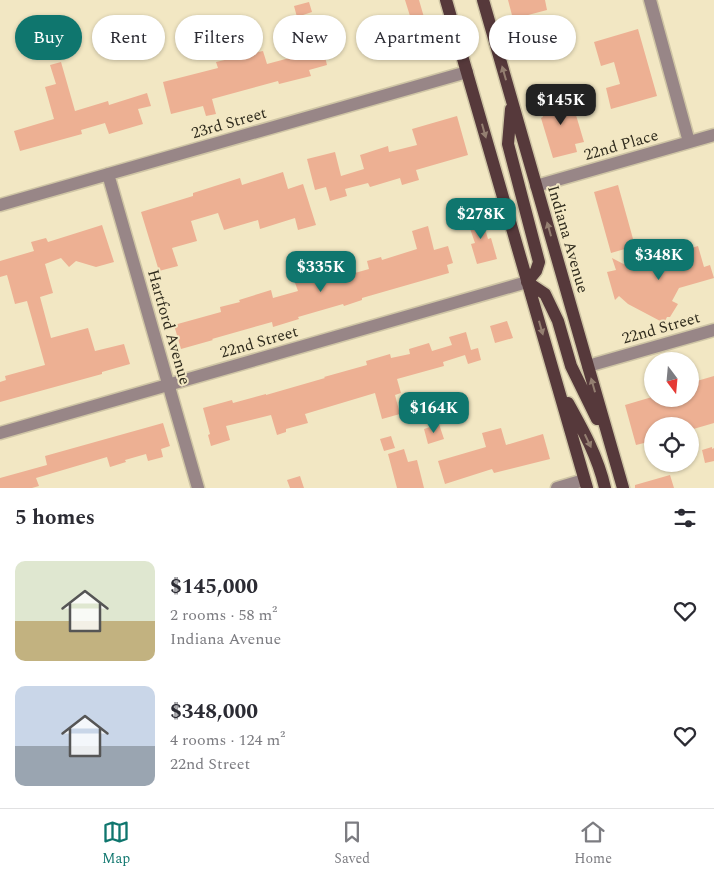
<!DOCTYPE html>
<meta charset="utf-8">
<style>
body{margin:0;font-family:Spectral,serif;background:#f7f7f7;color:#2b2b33;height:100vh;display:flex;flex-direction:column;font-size:19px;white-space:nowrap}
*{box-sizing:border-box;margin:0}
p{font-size:16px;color:#7c7c81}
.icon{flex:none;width:28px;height:28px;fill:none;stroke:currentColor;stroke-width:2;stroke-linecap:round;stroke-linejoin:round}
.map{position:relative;height:488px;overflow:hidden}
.sheet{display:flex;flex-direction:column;background:#fff;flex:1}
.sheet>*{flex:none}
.hud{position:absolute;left:15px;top:15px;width:685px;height:45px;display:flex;gap:10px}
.needle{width:32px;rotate:164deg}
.fabs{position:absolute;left:644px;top:352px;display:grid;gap:10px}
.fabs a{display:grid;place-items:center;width:55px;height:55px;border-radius:50%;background:#fff;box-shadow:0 1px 4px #0004;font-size:25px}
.price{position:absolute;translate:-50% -42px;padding:0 11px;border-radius:10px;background:#0f766e;color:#fff;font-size:16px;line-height:32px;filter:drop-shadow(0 1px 2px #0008)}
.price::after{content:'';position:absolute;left:50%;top:30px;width:15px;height:11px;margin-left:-8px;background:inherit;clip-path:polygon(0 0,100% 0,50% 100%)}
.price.active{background:#222;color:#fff}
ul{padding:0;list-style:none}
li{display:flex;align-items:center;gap:15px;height:125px;padding:0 15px}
li span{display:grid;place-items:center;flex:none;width:140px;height:100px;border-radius:10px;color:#555}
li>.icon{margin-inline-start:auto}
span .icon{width:60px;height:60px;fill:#fffc;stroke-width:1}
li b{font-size:21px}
h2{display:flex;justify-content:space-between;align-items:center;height:60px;padding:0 15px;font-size:21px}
.tag{padding:0 18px;border-radius:22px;background:#fff;box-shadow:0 1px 4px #0004;font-size:18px;line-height:45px}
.tag.active{background:#0f766e;color:#fff}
.tab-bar{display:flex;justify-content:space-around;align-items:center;height:70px;border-top:1px solid #e1e1e2;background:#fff;font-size:14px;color:#7c7c81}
.tab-bar a{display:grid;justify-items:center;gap:2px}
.tab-bar .active{color:#0f766e}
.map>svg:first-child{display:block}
.building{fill:#edb093}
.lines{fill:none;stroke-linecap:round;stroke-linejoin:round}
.minor-casing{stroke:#cfc5a5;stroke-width:15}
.major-casing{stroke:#cfc5a5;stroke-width:15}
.minor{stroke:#988687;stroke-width:12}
.major{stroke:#56393b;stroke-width:12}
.oneway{fill:#947f71}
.labels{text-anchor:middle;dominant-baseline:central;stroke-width:4;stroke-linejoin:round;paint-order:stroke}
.street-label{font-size:16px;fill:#2f2b1d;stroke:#f2e7c3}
</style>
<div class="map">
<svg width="714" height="488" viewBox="0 0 714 488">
<rect width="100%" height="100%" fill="#f2e7c3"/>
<!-- building -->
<path class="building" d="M405 0H419L430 38 393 48 386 23 410 16Z
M508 0H545L547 10 513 19Z
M309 2 312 12 297 17 294 6Z
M215 17 218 29 199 34 203 47 188 52 180 26Z
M638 29 657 96 611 109 606 88 620 84 614 62 601 66 594 42Z
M323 49 327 65 309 70 311 76 279 84 278 81 212 99 216 114 206 116 203 106 171 114 163 82 218 68 216 62 263 51 267 64Z
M61 62 75 111 108 101 109 105 147 93 151 106 138 109 143 124 109 134 105 123 81 130 82 134 20 151 14 131 54 119 45 87 56 84 50 65Z
M570 95 584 142 575 144 577 152 553 158 541 118 543 117 539 104Z
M457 116 468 155 416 170 419 180 402 185 400 178 370 187 368 183 345 189 347 196 330 201 326 187 315 190 307 159 335 152 341 176 364 169 360 155 388 146 389 152 417 145 412 129Z
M283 172 288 189 303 184 316 225 298 230 295 218 260 229 258 220 224 230 218 213 191 221 197 241 172 248 178 266 159 271 141 212 193 196V193L240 178 242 185Z
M618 185 635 246 611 253 594 192Z
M480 212 488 239 491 238 497 259 477 264 471 244 475 243 466 217Z
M102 225 114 262 96 267 76 261 69 267 61 258 45 264 53 293 40 297 51 338 88 328 95 351 124 344 130 364 102 372V374L0 402V382L6 380 5 376 45 365 27 301 15 304 7 275 0 277V261L34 251 31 242 46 238 48 242Z
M428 226 434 250 448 246 453 263 447 265 449 273 362 298V300L344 306 343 304 298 317 299 319 273 327 272 322 212 339 213 340 181 349 174 325 221 312 220 307 240 302 239 300 271 290 273 298 298 291 294 280 327 270 330 280 369 269 367 261 381 257 382 260 417 249 412 231Z
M698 246 704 267 710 265 714 278 679 288 672 301 678 304 670 317H667L664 323 628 304 619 296 615 300 607 272 616 270 612 258 637 271 640 263Z
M507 321 513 338 495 343 490 326Z
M466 332 471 350 478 348 481 360 468 364 465 355 443 362 444 366 397 379 401 393 395 395 400 414 382 419 375 393 305 414 308 423 286 429V432L277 435 271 415 226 426 230 440 211 446 208 435 210 434 203 408 232 400 233 403 266 394V395L325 378 324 377 367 365 366 361 390 354 391 358 410 354 409 349 429 343 432 351 452 345 449 337Z
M714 376V423L690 430V426H652V441L636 445 625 405 652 397V399H690V383Z
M163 423 170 446 161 449 163 457 148 461 146 454 125 460 126 462 110 467 107 457 36 478 39 486 32 488H0V478L47 465 45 456Z
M439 424 444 439 428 444 424 429Z
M501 428 506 445 543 434 550 459 494 473 492 469 445 484 438 461 486 447 482 433Z
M391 436 395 448 384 451 380 439Z
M712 447V449L714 448V461L705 463 702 450Z
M404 449 408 462 417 460 424 488H397L388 454Z
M670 475 674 488H635V485Z
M300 476 304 488H290L287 480Z"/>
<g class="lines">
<defs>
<path id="minor" d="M650 0 689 142
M108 174 198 488
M536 186 714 135
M0 205 467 72
M588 366 714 330
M0 433 527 282
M557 488 584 480"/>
<path id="major" d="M446 0 587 488
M483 0 623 488
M511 109 508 144 539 262 536 271 527 282
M527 282 545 294 558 321 571 366 597 419
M568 403C583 430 598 457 605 488"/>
</defs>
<!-- minor casing -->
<use href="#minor" class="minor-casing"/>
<!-- major casing -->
<use href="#major" class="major-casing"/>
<!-- minor -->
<use href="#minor" class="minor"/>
<!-- major -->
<use href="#major" class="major"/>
</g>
<!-- one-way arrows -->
<defs><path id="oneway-solid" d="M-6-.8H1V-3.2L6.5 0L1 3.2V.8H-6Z" transform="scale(1.25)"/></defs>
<g class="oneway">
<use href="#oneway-solid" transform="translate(504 73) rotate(-106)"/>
<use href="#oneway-solid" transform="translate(484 131) rotate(74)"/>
<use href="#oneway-solid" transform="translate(549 229) rotate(-106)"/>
<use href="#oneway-solid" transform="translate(541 328) rotate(74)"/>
<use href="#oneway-solid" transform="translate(593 385) rotate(-106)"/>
<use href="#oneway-solid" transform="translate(588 441) rotate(65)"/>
</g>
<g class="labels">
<!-- street labels -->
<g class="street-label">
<text transform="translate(229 123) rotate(-16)">23rd Street</text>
<text transform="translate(621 145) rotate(-16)">22nd Place</text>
<text transform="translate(568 239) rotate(74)">Indiana Avenue</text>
<text transform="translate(169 327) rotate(74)">Hartford Avenue</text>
<text transform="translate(661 328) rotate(-16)">22nd Street</text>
<text transform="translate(259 342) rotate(-16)">22nd Street</text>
</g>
</g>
</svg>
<div class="fabs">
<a><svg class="needle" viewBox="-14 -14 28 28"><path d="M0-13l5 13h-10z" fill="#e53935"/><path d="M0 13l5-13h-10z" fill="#7c7c81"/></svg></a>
<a><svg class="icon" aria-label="locate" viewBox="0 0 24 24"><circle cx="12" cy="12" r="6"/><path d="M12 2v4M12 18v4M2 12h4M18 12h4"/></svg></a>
</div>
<b class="price active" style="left:561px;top:126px">$145K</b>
<b class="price" style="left:481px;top:240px">$278K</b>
<b class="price" style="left:659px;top:281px">$348K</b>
<b class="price" style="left:321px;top:293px">$335K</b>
<b class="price" style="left:434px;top:434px">$164K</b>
<div class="hud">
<a class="tag active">Buy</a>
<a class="tag">Rent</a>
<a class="tag">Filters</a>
<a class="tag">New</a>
<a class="tag">Apartment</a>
<a class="tag">House</a>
</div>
</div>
<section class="sheet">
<h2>5 homes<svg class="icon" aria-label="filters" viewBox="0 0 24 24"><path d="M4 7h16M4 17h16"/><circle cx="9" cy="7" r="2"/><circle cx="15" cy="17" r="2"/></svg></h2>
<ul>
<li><span style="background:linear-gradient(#dfe7d0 60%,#c2b280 0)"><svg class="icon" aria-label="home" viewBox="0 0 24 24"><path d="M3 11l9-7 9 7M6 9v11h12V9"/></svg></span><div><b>$145,000</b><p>2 rooms · 58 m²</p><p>Indiana Avenue</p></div><svg class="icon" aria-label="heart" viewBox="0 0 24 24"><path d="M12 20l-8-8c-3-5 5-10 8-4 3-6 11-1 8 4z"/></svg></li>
<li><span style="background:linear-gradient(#c9d6e8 60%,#9aa5b1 0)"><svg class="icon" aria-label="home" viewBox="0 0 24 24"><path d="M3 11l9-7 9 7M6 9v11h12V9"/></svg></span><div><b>$348,000</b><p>4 rooms · 124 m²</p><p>22nd Street</p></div><svg class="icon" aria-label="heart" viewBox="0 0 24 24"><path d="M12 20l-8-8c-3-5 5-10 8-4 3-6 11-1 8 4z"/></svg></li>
</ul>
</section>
<nav class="tab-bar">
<a class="active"><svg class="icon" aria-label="map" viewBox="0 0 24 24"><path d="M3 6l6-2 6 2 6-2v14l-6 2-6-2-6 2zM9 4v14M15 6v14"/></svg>Map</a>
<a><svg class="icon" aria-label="saved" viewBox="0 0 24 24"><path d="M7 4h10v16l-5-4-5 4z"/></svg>Saved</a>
<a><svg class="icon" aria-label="home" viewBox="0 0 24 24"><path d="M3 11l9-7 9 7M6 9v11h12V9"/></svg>Home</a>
</nav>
